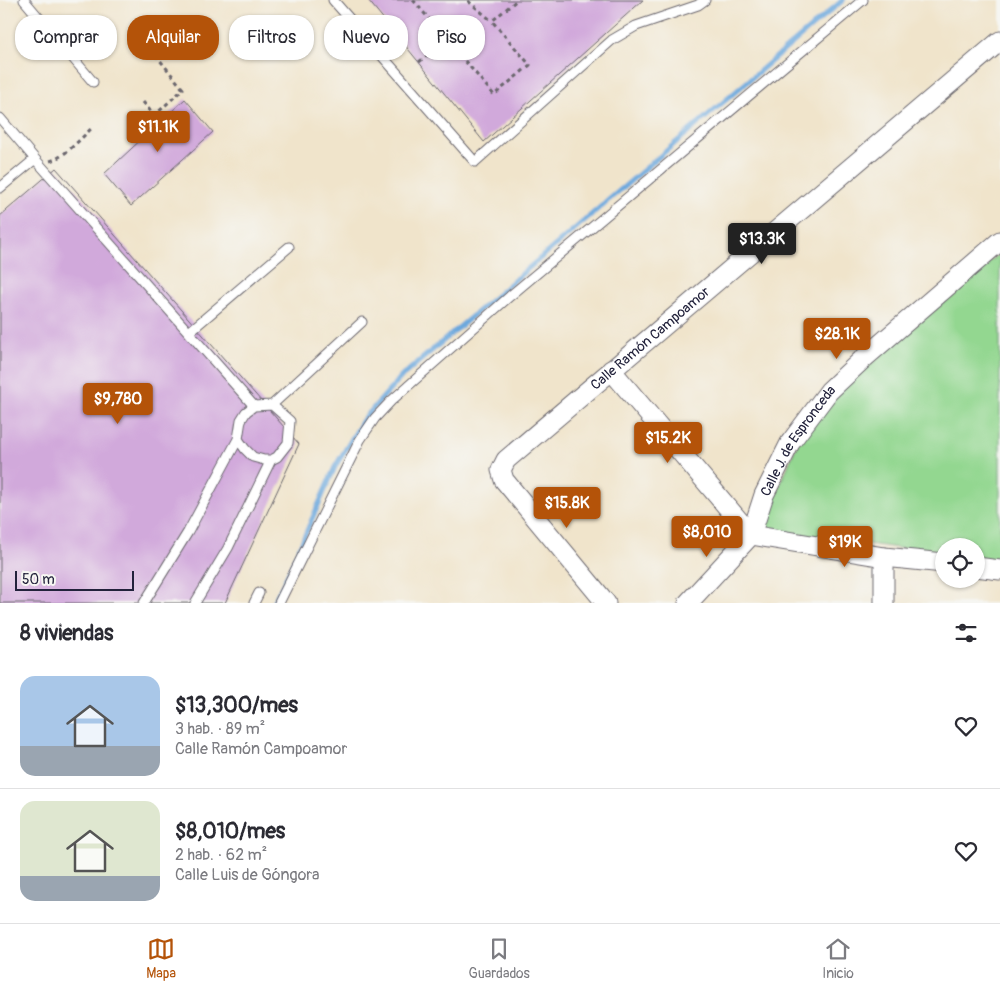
<!DOCTYPE html>
<html lang="es">
<meta charset="utf-8">
<style>
body{margin:0;font-family:Pangolin,sans-serif;background:#f2f2f3;color:#2b2b33;height:100vh;display:flex;flex-direction:column;font-size:19px;white-space:nowrap}
*{box-sizing:border-box;margin:0}
p{font-size:16px;color:#7c7c81}
.icon{flex:none;width:28px;height:28px;fill:none;stroke:currentColor;stroke-width:2;stroke-linecap:round;stroke-linejoin:round}
.map{position:relative;height:603px;overflow:hidden}
.sheet{display:flex;flex-direction:column;background:#fff;flex:1}
.sheet>*{flex:none}
.top-card{position:absolute;left:15px;top:15px;width:500px;height:45px;display:flex;gap:10px}
.tools{position:absolute;left:935px;top:538px;display:grid;gap:10px}
.tools a{display:grid;place-items:center;width:50px;height:50px;border-radius:50%;background:#fff;box-shadow:0 1px 4px #0004;font-size:25px}
.scale{position:absolute;left:15px;bottom:12px;width:119px;box-sizing:border-box;padding-left:5px;border:2px solid #22223b;border-top:0;font-size:14px;line-height:18px;white-space:nowrap;color:#22223b;-webkit-text-stroke:4px #f6f6f2;paint-order:stroke}
.price{position:absolute;translate:-50% -42px;padding:0 11px;border-radius:5px;background:#b45309;color:#fff;font-size:16px;line-height:32px;filter:drop-shadow(0 1px 2px #0008)}
.price::after{content:'';position:absolute;left:50%;top:30px;width:15px;height:11px;margin-left:-8px;background:inherit;clip-path:polygon(0 0,100% 0,50% 100%)}
.price.active{background:#222;color:#fff}
ul{padding:0;list-style:none}
li{display:flex;align-items:center;gap:15px;height:125px;padding:0 20px}
li+li{border-top:1px solid #e1e1e2}
li span{display:grid;place-items:center;flex:none;width:140px;height:100px;border-radius:15px;color:#555}
li>.icon{margin-inline-start:auto}
span .icon{width:60px;height:60px;fill:#fffc;stroke-width:1}
li b{font-size:21px}
h2{display:flex;justify-content:space-between;align-items:center;height:60px;padding:0 20px;font-size:21px}
.tag{padding:0 18px;border-radius:20px;background:#fff;box-shadow:0 1px 4px #0004;font-size:18px;line-height:45px}
.tag.active{background:#b45309;color:#fff}
.tabs{display:flex;justify-content:space-around;align-items:center;height:70px;border-top:1px solid #e1e1e2;background:#fff;font-size:14px;color:#7c7c81}
.tabs a{display:grid;justify-items:center;gap:2px}
.tabs .active{color:#b45309}
.map>svg:first-child{display:block}
.green{fill:#93d790;stroke:#5a7c66}
.lines{fill:none;stroke-linecap:round;stroke-linejoin:round}
.stream{stroke:#6ca8dd;stroke-width:5}
.building{fill:#d1a9db}
.service-casing{stroke:#6a666d;stroke-width:11}
.minor-casing{stroke:#6a666d;stroke-width:21}
.path{stroke:#6a666d;stroke-width:3;stroke-dasharray:4 4;stroke-linecap:butt}
.service{stroke:#fff;stroke-width:9}
.minor{stroke:#fff;stroke-width:19}
.labels{text-anchor:middle;dominant-baseline:central;stroke-width:4;stroke-linejoin:round;paint-order:stroke}
.street-label{font-size:14px;fill:#22223b;stroke:#f6f6f2}
</style>
<div class="map">
<svg width="1000" height="603" viewBox="0 0 1000 603">
<rect width="100%" height="100%" fill="#f6f6f2"/>
<filter id="ink" filterUnits="userSpaceOnUse"><feTurbulence type="fractalNoise" baseFrequency=".02" numOctaves="2"/><feDisplacementMap in="SourceGraphic" scale="10" xChannelSelector="R" yChannelSelector="G"/><feConvolveMatrix kernelMatrix="1 2 1 2 8 2 1 2 1" color-interpolation-filters="sRGB"/></filter>
<filter id="wash" filterUnits="userSpaceOnUse"><feTurbulence type="fractalNoise" baseFrequency=".0096" numOctaves="4" result="noise"/><feDisplacementMap in="SourceGraphic" scale="20" xChannelSelector="R" yChannelSelector="G"/><feGaussianBlur stdDeviation="1.12" result="paint"/><feColorMatrix in="noise" values="0 0 0 0 0 0 0 0 0 0 0 0 0 0 0 0 0 1.4 0 .05"/><feComposite in="paint" operator="in"/></filter>
<g filter="url(#wash)">
<rect width="100%" height="100%" fill="#f0e4cb"/>
<!-- green -->
<path class="green" d="M1000 253V561L976 558V546H944V554L764 530 777 492 799 440 835 395Z"/>
<g class="lines">
<!-- stream -->
<path class="stream" d="M273 603 283 585 335 467 363 420 402 376 843 0"/>
</g>
<g id="blocks">
<!-- building -->
<path class="building" d="M368 0H643L484 142Z
M185 99 213 132 131 206 104 174Z
M56 168 299 444 225 603H0V216Z"/>
</g>
</g>
<g filter="url(#ink)">
<use href="#blocks" fill-opacity="0" stroke="#6a666d" stroke-width="1"/>
<g class="lines">
<defs>
<path id="service" d="M24 0 93 82
M333 0 475 162 612 40 636 26 698 5 705 0
M0 118 35 159 254 406
M0 188 35 159
M189 332 289 247
M272 405 362 322
M144 603 188 532 238 439 241 420 246 412 254 406 272 405 290 421 288 443 277 457 271 460H264L253 457 245 449 238 439
M195 603 228 548 271 460
M254 603 259 593
M279 603 360 440 375 418 391 401 510 296 863 0"/>
<g id="minor">
<path d="M611 370 751 535"/>
<path d="M751 535 884 557 944 563"/>
<path d="M976 567 1000 570"/>
<path id="s1" d="M606 603 504 480 501 470 506 460 1000 41"/>
<path id="s2" d="M688 603 751 535 764 495 790 443 829 391 863 359 1000 241"/>
<path d="M884 603V557"/>
</g>
</defs>
<!-- service casing -->
<use href="#service" class="service-casing"/>
<!-- minor casing -->
<use href="#minor" class="minor-casing"/>
<!-- path -->
<path class="path" d="M413 0 494 95 530 65 492 21 517 0
M468 1 492 21
M419 62 447 40
M143 102 153 114 155 115 183 89 151 49 170 31
M50 161C65 157 81 138 92 128"/>
<!-- service -->
<use href="#service" class="service"/>
<!-- minor -->
<use href="#minor" class="minor"/>
</g>
</g>
<g class="labels">
<!-- street labels -->
<g class="street-label">
<text stroke="none"><textPath href="#s1" startOffset="370">Calle Ramón Campoamor</textPath></text>
<text stroke="none"><textPath href="#s2" startOffset="199">Calle J. de Espronceda</textPath></text>
</g>
</g>
</svg>
<div class="tools">
<a><svg class="icon" aria-label="locate" viewBox="0 0 24 24"><circle cx="12" cy="12" r="6"/><path d="M12 2v4M12 18v4M2 12h4M18 12h4"/></svg></a>
</div>
<div class="scale">50 m</div>
<b class="price" style="left:158px;top:153px">$11.1K</b>
<b class="price active" style="left:762px;top:265px">$13.3K</b>
<b class="price" style="left:837px;top:360px">$28.1K</b>
<b class="price" style="left:118px;top:425px">$9,780</b>
<b class="price" style="left:668px;top:464px">$15.2K</b>
<b class="price" style="left:567px;top:529px">$15.8K</b>
<b class="price" style="left:707px;top:558px">$8,010</b>
<b class="price" style="left:845px;top:568px">$19K</b>
<div class="top-card">
<a class="tag">Comprar</a>
<a class="tag active">Alquilar</a>
<a class="tag">Filtros</a>
<a class="tag">Nuevo</a>
<a class="tag">Piso</a>
</div>
</div>
<section class="sheet">
<h2>8 viviendas<svg class="icon" aria-label="filters" viewBox="0 0 24 24"><path d="M4 7h16M4 17h16"/><circle cx="9" cy="7" r="2"/><circle cx="15" cy="17" r="2"/></svg></h2>
<ul>
<li><span style="background:linear-gradient(#a9c7e8 70%,#9aa5b1 0)"><svg class="icon" aria-label="home" viewBox="0 0 24 24"><path d="M3 11l9-7 9 7M6 9v11h12V9"/></svg></span><div><b>$13,300/mes</b><p>3 hab. · 89 m²</p><p>Calle Ramón Campoamor</p></div><svg class="icon" aria-label="heart" viewBox="0 0 24 24"><path d="M12 20l-8-8c-3-5 5-10 8-4 3-6 11-1 8 4z"/></svg></li>
<li><span style="background:linear-gradient(#dfe7d0 75%,#9aa5b1 0)"><svg class="icon" aria-label="home" viewBox="0 0 24 24"><path d="M3 11l9-7 9 7M6 9v11h12V9"/></svg></span><div><b>$8,010/mes</b><p>2 hab. · 62 m²</p><p>Calle Luis de Góngora</p></div><svg class="icon" aria-label="heart" viewBox="0 0 24 24"><path d="M12 20l-8-8c-3-5 5-10 8-4 3-6 11-1 8 4z"/></svg></li>
</ul>
</section>
<nav class="tabs">
<a class="active"><svg class="icon" aria-label="map" viewBox="0 0 24 24"><path d="M3 6l6-2 6 2 6-2v14l-6 2-6-2-6 2zM9 4v14M15 6v14"/></svg>Mapa</a>
<a><svg class="icon" aria-label="saved" viewBox="0 0 24 24"><path d="M7 4h10v16l-5-4-5 4z"/></svg>Guardados</a>
<a><svg class="icon" aria-label="home" viewBox="0 0 24 24"><path d="M3 11l9-7 9 7M6 9v11h12V9"/></svg>Inicio</a>
</nav>
